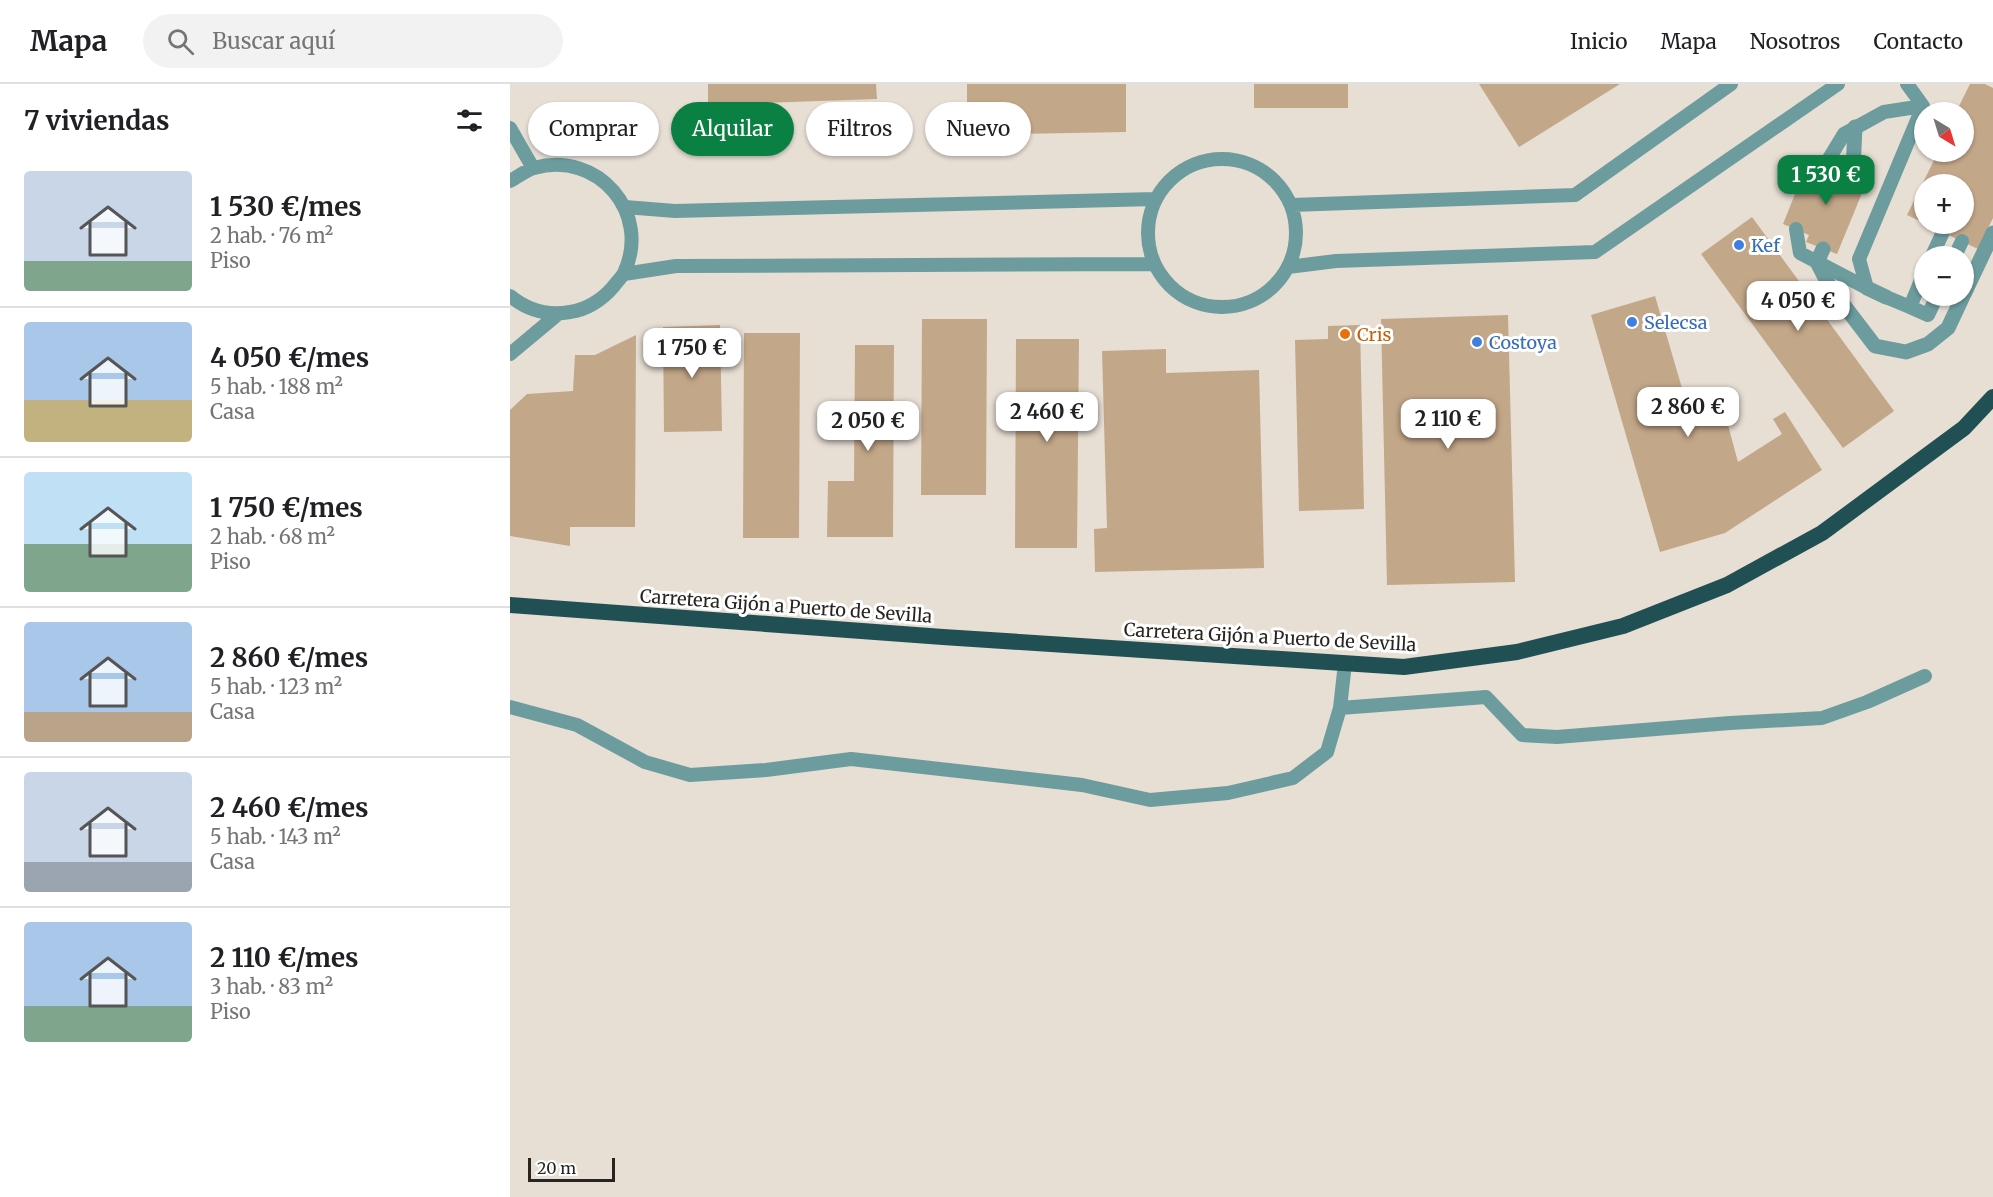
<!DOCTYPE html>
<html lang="es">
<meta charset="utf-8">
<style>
body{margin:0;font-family:Merriweather,serif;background:#f2f2f2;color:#202124;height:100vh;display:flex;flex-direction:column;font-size:22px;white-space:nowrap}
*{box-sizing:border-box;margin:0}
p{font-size:20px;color:#757577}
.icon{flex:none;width:33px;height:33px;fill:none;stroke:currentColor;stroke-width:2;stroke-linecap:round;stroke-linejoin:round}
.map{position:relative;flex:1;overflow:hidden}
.panel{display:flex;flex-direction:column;background:#fff;width:510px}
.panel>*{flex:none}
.top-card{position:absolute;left:18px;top:18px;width:570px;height:54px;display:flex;gap:12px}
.needle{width:39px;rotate:142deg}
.tools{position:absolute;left:1404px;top:18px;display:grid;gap:12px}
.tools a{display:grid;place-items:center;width:60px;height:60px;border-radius:50%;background:#fff;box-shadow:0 2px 4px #0004;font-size:30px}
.scale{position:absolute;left:18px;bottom:15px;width:87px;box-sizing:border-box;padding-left:6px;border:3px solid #282521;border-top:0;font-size:16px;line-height:21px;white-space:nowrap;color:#282521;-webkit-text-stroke:4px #fff;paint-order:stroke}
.price{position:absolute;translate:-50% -51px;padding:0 14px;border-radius:12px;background:#fff;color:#222;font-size:20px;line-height:39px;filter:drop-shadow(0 2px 3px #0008)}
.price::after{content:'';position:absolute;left:50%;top:36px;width:18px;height:14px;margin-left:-9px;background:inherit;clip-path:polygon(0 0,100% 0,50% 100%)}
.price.current{background:#0b8043;color:#fff}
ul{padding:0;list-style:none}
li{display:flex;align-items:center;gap:18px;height:150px;padding:0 24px}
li+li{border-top:2px solid #e0e0e0}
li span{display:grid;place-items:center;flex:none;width:168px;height:120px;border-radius:6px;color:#555}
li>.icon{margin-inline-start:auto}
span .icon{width:72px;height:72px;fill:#fffc;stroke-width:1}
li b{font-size:26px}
h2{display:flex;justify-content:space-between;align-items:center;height:72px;padding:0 24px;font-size:26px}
.tag{padding:0 21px;border-radius:27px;background:#fff;box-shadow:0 2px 4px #0004;font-size:21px;line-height:54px}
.tag.current{background:#0b8043;color:#fff}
header{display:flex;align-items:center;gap:36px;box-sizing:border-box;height:84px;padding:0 30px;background:#fff;border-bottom:2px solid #e0e0e0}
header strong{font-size:28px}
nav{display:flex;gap:33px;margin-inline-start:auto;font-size:21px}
.search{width:420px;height:54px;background:#f2f2f2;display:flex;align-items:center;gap:15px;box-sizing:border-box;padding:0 21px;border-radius:33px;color:#757577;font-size:22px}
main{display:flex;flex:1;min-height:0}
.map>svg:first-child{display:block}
.building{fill:#c3a789}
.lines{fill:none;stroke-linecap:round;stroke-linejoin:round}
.service{stroke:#6d9c9f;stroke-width:14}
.minor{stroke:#6d9c9f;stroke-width:15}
.trunk{stroke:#215054;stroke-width:16}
.shop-dot{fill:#3f7fe0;stroke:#fff;stroke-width:2}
.food-dot{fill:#e8710a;stroke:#fff;stroke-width:2}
.labels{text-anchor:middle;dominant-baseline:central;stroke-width:6;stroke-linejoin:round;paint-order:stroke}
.shop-label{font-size:18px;fill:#366cbe;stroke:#fff;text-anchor:start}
.food-label{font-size:18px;fill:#c56008;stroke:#fff;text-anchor:start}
.street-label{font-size:18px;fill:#282521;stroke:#fff}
</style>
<header>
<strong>Mapa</strong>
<div class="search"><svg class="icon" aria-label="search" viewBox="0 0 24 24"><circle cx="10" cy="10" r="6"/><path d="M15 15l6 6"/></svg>Buscar aquí</div>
<nav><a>Inicio</a><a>Mapa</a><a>Nosotros</a><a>Contacto</a></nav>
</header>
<main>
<section class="panel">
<h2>7 viviendas<svg class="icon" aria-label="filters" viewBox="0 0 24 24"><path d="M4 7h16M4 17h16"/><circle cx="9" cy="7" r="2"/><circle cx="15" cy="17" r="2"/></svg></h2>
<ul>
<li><span style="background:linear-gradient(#c9d6e8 75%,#7fa58c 0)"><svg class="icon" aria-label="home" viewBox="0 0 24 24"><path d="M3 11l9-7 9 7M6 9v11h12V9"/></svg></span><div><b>1 530 €/mes</b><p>2 hab. · 76 m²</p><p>Piso</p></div></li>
<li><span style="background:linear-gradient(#a9c7e8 65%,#c2b280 0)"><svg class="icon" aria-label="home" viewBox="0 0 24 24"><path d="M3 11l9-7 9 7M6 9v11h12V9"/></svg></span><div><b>4 050 €/mes</b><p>5 hab. · 188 m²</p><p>Casa</p></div></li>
<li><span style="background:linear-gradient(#bfe0f5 60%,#7fa58c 0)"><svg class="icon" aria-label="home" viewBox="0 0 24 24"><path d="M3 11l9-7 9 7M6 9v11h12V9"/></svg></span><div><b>1 750 €/mes</b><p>2 hab. · 68 m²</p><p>Piso</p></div></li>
<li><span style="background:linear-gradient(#a9c7e8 75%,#b9a48a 0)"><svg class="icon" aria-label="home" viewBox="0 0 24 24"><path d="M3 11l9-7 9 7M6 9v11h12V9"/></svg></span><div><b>2 860 €/mes</b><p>5 hab. · 123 m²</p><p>Casa</p></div></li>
<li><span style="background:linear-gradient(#c9d6e8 75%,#9aa5b1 0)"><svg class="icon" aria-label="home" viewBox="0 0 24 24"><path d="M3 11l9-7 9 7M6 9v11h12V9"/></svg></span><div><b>2 460 €/mes</b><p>5 hab. · 143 m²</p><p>Casa</p></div></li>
<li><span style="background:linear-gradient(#a9c7e8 70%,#7fa58c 0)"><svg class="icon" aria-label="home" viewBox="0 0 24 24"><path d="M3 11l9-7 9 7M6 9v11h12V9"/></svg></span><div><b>2 110 €/mes</b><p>3 hab. · 83 m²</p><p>Piso</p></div></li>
</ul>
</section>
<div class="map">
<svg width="1483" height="1113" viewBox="0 0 1483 1113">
<rect width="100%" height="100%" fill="#e7ded4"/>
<!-- building -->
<path class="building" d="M198 0H366L367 15 198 21Z
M457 0H616V48L457 51Z
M744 0H838V24H744Z
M969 0H1110L1009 63Z
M1460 0H1475L1483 4V134L1468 165 1415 140H1454V100H1414V139L1397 131 1428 68H1454V28H1446Z
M1328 80 1359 92 1327 170 1296 158 1299 151 1273 140 1295 85 1322 96Z
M1242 133 1384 327 1333 364 1191 170Z
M1145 212 1179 328 1212 319 1228 378 1272 350 1263 335 1275 328 1312 386 1215 449 1150 468 1081 231Z
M998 231 1005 498 877 501 871 235Z
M412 235H477L476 411H411Z
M210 241 212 347 154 348 153 243Z
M850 241 854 425 789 427 785 256 818 255V242Z
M234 249H290L289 454H233Z
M126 251 125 443H60V462L0 452V326L17 310 63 307 65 271H85Z
M506 255H569L567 464H505Z
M345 261H384L383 453H317L318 397H344Z
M656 265V289L749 286 754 484 585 488 584 445 597 444 592 267Z"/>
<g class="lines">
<!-- service -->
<path class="service" d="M0 44 23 84
M638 149a74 74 0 1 1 148 0a74 74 0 1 1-148 0Z
M1309 91 1334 50 1374 28 1413 22
M0 97C8 93 16 86 24 84 88 66 142 129 114 189 111 194 106 199 103 203 92 216 76 226 60 228 38 232 17 226 0 212
M782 121 1065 111 1221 0
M115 123 165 127 645 115
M1286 145 1290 169 1357 204
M1422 172 1433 148
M1445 172 1452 157
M778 183 826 177 1085 168 1328 0
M114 190 166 182 643 180
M1357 204 1349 175 1413 22 1397 0
M1376 213 1400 223 1414 189
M1400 223 1418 231 1427 212
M0 270 48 230
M0 623 67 641 135 678 180 691 256 686 341 675 572 701 640 716 718 709 783 694 817 668 830 624 835 579
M830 624 976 613 1012 651 1047 653 1220 639 1312 634 1357 618 1415 592"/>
<!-- minor -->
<path class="minor" d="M1343 86 1345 43
M1313 165 1307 178 1320 203 1365 262 1396 268 1418 260 1438 244 1453 212
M1357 204 1376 213
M1454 210 1483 149"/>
<!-- trunk -->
<path class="trunk" d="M0 521 433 553 894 583 1007 568 1113 542 1217 501 1312 449 1454 344 1483 313"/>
</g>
<!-- markers -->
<g class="shop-dot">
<circle cx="1229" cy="161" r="6"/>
<circle cx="1122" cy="238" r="6"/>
<circle cx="967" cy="258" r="6"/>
</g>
<circle class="food-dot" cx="835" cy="250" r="6"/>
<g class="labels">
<!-- shop labels -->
<g class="shop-label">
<text x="1241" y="161">Kef</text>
<text x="1134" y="238">Selecsa</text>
<text x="979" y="258">Costoya</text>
</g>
<!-- food labels -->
<g class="food-label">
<text x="847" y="250">Cris</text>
</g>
<!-- street labels -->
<g class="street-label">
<text transform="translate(276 522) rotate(4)">Carretera Gijón a Puerto de Sevilla</text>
<text transform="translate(760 553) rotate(3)">Carretera Gijón a Puerto de Sevilla</text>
</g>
</g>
</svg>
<div class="tools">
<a><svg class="needle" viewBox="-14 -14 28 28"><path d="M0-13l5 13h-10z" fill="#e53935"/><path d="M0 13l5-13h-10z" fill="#757577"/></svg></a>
<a>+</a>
<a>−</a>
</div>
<div class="scale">20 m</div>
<b class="price current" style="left:1316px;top:122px">1 530 €</b>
<b class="price" style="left:1288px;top:248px">4 050 €</b>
<b class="price" style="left:182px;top:295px">1 750 €</b>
<b class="price" style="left:1178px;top:354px">2 860 €</b>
<b class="price" style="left:537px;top:359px">2 460 €</b>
<b class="price" style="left:938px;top:366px">2 110 €</b>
<b class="price" style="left:358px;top:368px">2 050 €</b>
<div class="top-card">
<a class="tag">Comprar</a>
<a class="tag current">Alquilar</a>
<a class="tag">Filtros</a>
<a class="tag">Nuevo</a>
</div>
</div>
</main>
